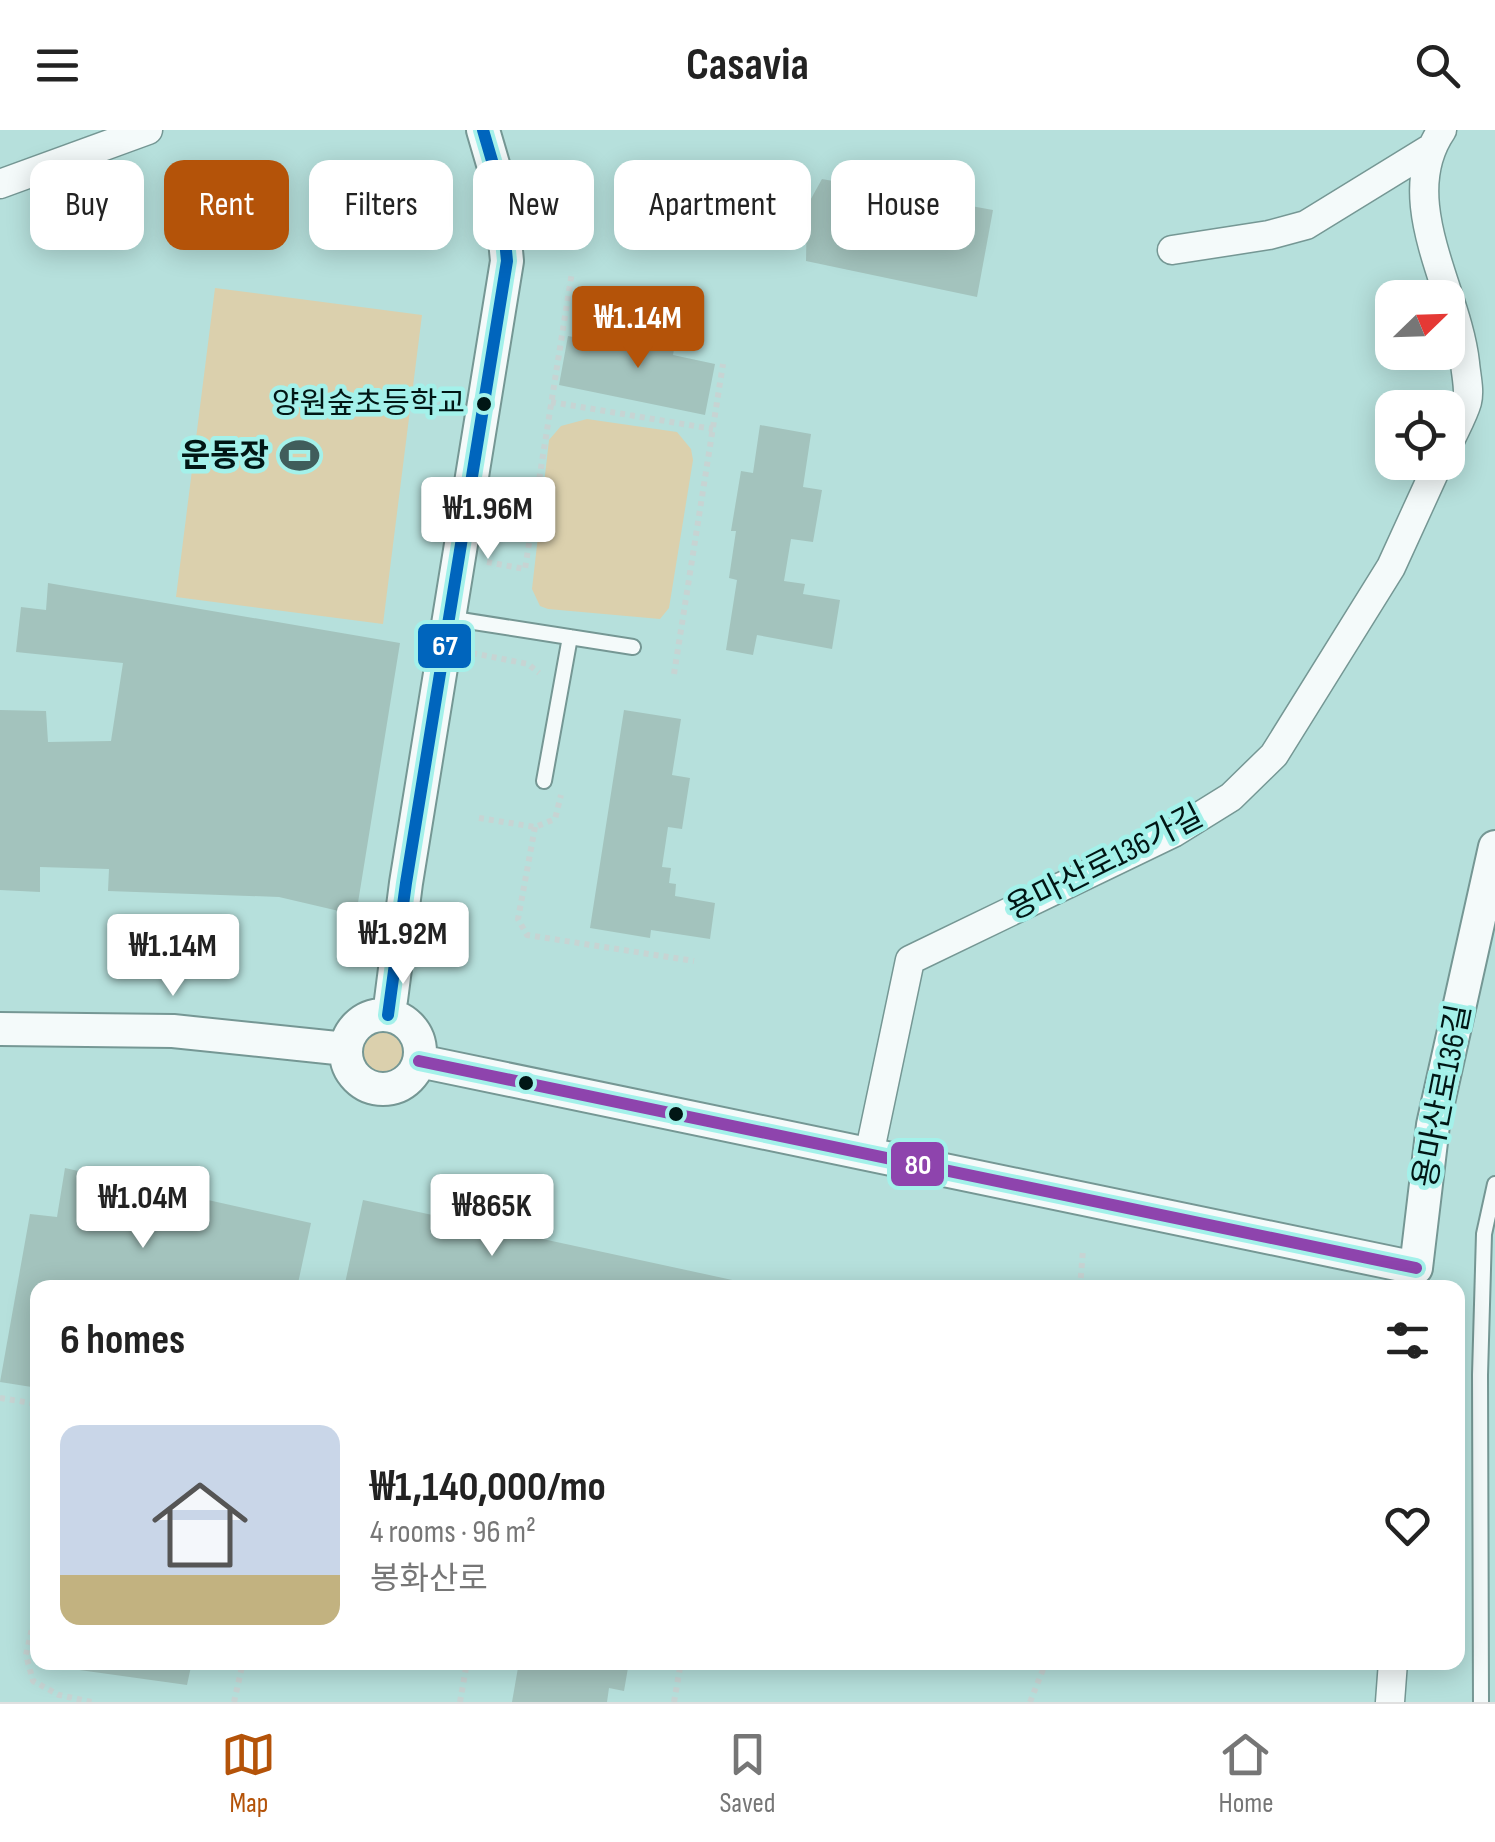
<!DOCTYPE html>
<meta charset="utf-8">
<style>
body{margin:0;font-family:"Sofia Sans Condensed","Noto Sans KR",sans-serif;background:#f2f2f2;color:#222;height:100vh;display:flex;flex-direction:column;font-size:38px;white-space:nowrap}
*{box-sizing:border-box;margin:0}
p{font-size:32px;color:#767676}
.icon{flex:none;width:55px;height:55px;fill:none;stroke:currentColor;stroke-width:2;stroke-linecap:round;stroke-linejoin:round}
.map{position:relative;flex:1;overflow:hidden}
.drawer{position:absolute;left:30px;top:1150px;width:1435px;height:390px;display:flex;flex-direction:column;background:#fff;border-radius:20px;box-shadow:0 5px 25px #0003}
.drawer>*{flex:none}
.top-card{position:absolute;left:30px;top:30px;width:1435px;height:90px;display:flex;gap:20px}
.needle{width:65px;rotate:67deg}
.tools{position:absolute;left:1375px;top:150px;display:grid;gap:20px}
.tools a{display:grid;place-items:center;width:90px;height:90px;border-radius:20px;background:#fff;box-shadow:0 5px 25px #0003;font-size:50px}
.price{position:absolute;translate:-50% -85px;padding:0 22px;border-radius:10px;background:#fff;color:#222;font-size:32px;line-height:65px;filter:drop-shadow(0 2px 5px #0008)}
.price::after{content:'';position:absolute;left:50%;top:60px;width:30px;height:22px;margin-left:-15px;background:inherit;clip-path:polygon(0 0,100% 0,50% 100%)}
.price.current{background:#b45309;color:#fff}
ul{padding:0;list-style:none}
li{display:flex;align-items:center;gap:30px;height:250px;padding:0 30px}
li span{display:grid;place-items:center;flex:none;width:280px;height:200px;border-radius:20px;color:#555}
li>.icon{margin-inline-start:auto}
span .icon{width:120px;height:120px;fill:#fffc;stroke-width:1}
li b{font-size:42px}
h2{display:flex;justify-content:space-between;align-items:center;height:120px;padding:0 30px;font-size:42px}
.tag{padding:0 35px;border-radius:20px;background:#fff;box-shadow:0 5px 25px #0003;font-size:35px;line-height:90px}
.tag.current{background:#b45309;color:#fff}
header{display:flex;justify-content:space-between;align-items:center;height:130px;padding:0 30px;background:#fff;font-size:45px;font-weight:700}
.tabs{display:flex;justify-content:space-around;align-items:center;height:140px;border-top:2px solid #e0e0e0;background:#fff;font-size:28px;color:#767676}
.tabs a{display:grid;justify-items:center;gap:5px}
.tabs .current{color:#b45309}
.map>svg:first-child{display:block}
.green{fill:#dbd0ad}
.building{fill:#a3c3bd}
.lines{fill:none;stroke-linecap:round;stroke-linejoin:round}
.service-casing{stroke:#759794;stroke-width:18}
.minor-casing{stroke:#759794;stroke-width:31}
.tertiary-casing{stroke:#759794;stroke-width:36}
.path{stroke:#c7d4d3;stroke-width:6;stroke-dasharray:5 5;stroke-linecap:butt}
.service{stroke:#f4fafa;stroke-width:14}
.minor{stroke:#f4fafa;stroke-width:28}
.tertiary{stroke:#f4fafa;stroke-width:32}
.bus-1-casing{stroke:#a4f1ea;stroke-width:20}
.bus-2-casing{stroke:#a4f1ea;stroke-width:20}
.bus-1{stroke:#0065bd;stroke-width:12}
.bus-2{stroke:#8e44ad;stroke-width:12}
.bus-dot{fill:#011615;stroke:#a4f1ea;stroke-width:4}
.labels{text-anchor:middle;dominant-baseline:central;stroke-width:9;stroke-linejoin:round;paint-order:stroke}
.bus-label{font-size:30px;fill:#011615;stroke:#a4f1ea;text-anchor:end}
.poi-label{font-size:32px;font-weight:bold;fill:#011615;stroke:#a4f1ea;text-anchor:end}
.street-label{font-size:32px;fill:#011615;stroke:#a4f1ea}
.line-badge{stroke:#a4f1ea;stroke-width:4}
.badge-label{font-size:28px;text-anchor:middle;font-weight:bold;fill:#fff}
</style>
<header><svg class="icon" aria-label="menu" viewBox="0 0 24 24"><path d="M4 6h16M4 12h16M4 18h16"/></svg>Casavia<svg class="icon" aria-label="search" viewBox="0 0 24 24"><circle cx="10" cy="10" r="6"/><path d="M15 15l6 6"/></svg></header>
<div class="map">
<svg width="1495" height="1572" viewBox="0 0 1495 1572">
<rect width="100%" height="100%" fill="#b6e0dc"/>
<!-- green -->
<path class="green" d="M215 158 422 185 383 494 176 467Z
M587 289 677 302 691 319 693 330 669 478 660 489 548 479 540 476 532 459 549 310 561 296Z
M359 922a24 24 0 1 1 48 0a24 24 0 1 1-48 0Z"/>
<!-- building -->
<path class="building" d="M822 49 993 80 977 167 806 131 807 76Z
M618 197 676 208 673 225 715 234 705 285 559 255 568 206 615 215Z
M760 295 811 304 803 357 822 360 813 412 791 409 784 451 805 454 803 464 840 470 832 519 757 505 753 525 726 520 737 450 729 448 736 401H731L741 341 753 343Z
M48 453 400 513 356 785 279 767 108 761 109 739 40 737V762L0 760V580L46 581 48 612 111 611 123 533 16 522 21 477 46 480Z
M624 580 681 589 672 645 690 648 682 699 668 697 662 737 671 738 669 753 676 754 675 766 715 773 710 809 651 800 650 808 590 798Z
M65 1038 311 1093 297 1158H38V1258L0 1252 30 1084 57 1087Z
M363 1070 760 1156 759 1158H344Z
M66 1532H192L187 1555 65 1538Z
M519 1532H629L624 1561 609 1558 607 1572H512Z"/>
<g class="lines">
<defs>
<path id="service" d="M448 488 633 517
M544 651 570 507
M1481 1572 1480 1245 1484 1104 1495 1054"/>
<path id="minor" d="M1442 0C1394 70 1457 159 1465 233 1466 245 1470 261 1467 272 1463 286 1454 301 1448 315
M0 54 148 0
M1172 120 1269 105 1306 95 1428 20
M869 1025 910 830 1173 703 1231 667 1274 625 1391 437 1439 332
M1390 1572 1393 1532"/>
<path id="tertiary" d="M391 870 406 753 507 131 500 58 483 0
M346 922a37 37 0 1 1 74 0a37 37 0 1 1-74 0Z
M0 899 173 901 346 919
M419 931 1416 1138 1433 995 1495 717"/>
</defs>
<!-- service casing -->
<use href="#service" class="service-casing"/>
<!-- minor casing -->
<use href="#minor" class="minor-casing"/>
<!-- tertiary casing -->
<use href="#tertiary" class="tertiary-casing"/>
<!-- path -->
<path class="path" d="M551 272 713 299
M487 432 525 439 572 142
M472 523 528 534 539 543
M674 544 723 234
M479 688 535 697 555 689 561 665
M535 697 518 789 527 805 694 831
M1080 1158 1083 1119
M0 1268 38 1274
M38 1471 26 1525 33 1551 59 1565 92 1572
M234 1572 243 1532
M460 1572 467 1532
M674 1572 681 1532
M1030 1572 1046 1532"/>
<!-- service -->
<use href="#service" class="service"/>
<!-- minor -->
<use href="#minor" class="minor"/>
<!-- tertiary -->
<use href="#tertiary" class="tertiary"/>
<defs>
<path id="bus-1" d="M388 885 406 753 507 131 500 58 483 0"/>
<path id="bus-2" d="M419 931 1416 1138"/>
</defs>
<!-- bus-1 casing -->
<use href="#bus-1" class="bus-1-casing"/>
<!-- bus-2 casing -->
<use href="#bus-2" class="bus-2-casing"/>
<!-- bus-1 -->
<use href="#bus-1" class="bus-1"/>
<!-- bus-2 -->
<use href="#bus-2" class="bus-2"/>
</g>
<!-- icons -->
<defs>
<symbol id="stadium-bare" viewBox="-9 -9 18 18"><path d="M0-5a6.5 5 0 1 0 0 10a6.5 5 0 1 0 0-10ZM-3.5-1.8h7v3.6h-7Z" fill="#405d5b" stroke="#a4f1ea" stroke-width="2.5" paint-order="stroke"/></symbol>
</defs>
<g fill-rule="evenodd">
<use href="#stadium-bare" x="272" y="298" width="55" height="55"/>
</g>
<!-- markers -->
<g class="bus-dot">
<circle cx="484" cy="274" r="9"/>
<circle cx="526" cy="953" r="9"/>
<circle cx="676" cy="984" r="9"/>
</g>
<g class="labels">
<!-- bus labels -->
<g class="bus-label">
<text x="465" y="274">양원숲초등학교</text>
</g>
<!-- poi labels -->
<g class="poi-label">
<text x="269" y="326">운동장</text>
</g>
<!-- street labels -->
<g class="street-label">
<text transform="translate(1105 733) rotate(-27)">용마산로136가길</text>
<text transform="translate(1443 966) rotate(-79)">용마산로136길</text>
</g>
</g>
<g class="line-badge">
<rect x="416" y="492" width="57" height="48" rx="10" fill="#0065bd"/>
<rect x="889" y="1010" width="57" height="48" rx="10" fill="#8e44ad"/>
</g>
<g class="badge-label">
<text x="445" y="525">67</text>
<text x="918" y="1044">80</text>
</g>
</svg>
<div class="tools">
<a><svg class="needle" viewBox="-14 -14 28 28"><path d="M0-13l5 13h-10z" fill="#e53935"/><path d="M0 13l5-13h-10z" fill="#767676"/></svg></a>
<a><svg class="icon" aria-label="locate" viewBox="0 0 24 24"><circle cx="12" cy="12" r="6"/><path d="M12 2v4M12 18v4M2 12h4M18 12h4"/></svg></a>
</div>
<b class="price current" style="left:638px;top:241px">₩1.14M</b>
<b class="price" style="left:488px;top:432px">₩1.96M</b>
<b class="price" style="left:403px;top:857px">₩1.92M</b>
<b class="price" style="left:173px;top:869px">₩1.14M</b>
<b class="price" style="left:143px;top:1121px">₩1.04M</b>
<b class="price" style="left:492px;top:1129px">₩865K</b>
<div class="top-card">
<a class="tag">Buy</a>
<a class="tag current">Rent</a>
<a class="tag">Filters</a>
<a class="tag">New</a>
<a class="tag">Apartment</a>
<a class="tag">House</a>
</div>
<section class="drawer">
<h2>6 homes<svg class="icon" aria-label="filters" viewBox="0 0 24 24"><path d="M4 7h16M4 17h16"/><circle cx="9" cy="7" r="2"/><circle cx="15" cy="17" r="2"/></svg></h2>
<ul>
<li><span style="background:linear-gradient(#c9d6e8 75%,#c2b280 0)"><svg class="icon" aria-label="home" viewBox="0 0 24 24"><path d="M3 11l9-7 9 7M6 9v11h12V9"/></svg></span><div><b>₩1,140,000/mo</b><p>4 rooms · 96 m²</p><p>봉화산로</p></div><svg class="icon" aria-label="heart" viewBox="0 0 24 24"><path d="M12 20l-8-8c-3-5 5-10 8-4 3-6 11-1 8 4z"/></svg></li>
</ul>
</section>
</div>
<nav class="tabs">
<a class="current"><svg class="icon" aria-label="map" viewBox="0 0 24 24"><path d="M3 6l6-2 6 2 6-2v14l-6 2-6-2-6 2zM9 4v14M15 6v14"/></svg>Map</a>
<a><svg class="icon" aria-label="saved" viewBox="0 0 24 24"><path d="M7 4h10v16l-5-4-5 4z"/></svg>Saved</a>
<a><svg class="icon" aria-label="home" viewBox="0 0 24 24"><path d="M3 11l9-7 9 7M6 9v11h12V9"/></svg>Home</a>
</nav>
